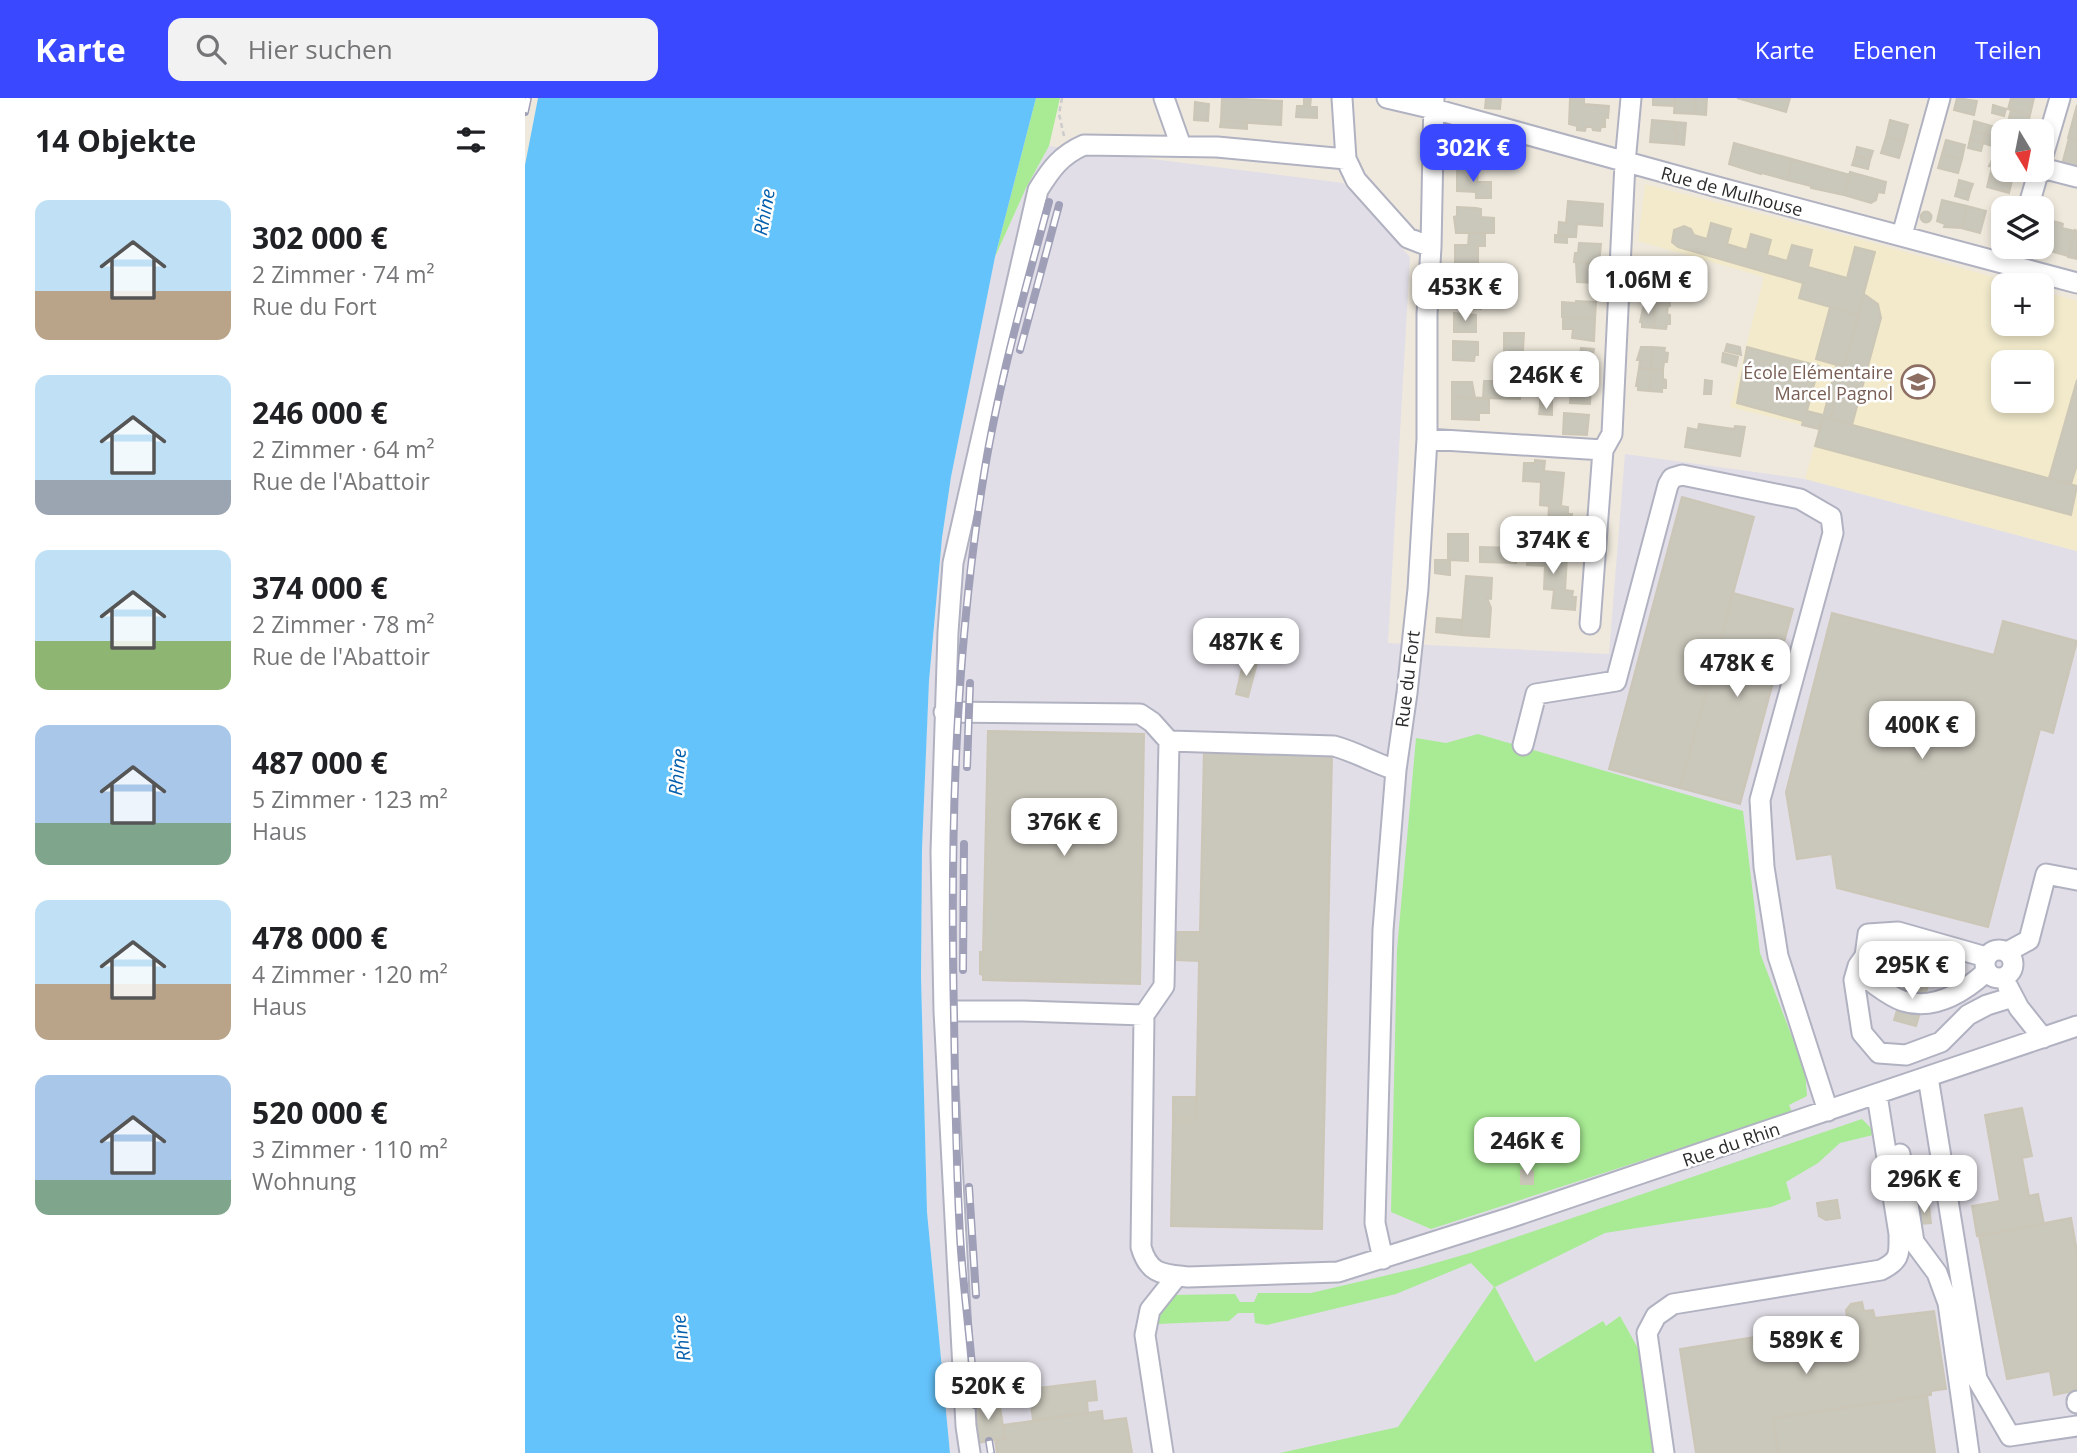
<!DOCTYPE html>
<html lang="de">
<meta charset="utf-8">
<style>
body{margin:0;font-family:"Open Sans",sans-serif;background:#f2f2f2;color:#202124;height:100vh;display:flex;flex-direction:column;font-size:26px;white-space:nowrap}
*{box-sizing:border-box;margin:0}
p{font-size:23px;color:#757577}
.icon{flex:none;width:38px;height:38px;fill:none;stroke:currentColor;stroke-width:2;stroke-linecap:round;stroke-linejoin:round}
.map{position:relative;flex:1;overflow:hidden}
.drawer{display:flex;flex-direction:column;background:#fff;width:525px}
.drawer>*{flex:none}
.needle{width:46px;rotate:170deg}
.fabs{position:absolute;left:1466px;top:21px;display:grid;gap:14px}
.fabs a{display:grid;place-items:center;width:63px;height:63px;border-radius:14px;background:#fff;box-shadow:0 4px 10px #0003;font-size:35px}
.price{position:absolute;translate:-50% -60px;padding:0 16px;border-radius:14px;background:#fff;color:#222;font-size:23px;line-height:46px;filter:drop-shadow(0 2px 4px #0008)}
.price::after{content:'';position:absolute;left:50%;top:42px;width:21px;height:16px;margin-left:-10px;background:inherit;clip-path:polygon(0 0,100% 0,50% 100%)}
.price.current{background:#3a49ff;color:#fff}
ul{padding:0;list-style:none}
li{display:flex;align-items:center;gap:21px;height:175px;padding:0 35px}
li span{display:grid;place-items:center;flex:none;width:196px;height:140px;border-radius:14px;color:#555}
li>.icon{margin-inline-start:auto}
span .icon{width:84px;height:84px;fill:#fffc;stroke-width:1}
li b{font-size:30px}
h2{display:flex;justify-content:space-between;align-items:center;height:84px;padding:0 35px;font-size:30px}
header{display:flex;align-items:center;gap:42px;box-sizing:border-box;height:98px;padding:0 35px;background:#3a49ff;color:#fff}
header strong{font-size:33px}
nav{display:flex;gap:38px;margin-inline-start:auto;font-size:24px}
.search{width:490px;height:63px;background:#f2f2f2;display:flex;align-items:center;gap:18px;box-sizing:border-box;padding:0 24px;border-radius:14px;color:#757577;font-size:26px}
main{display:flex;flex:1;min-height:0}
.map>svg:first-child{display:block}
.industrial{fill:#e1dee7}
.education{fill:#f2eacb;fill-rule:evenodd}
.green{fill:#a8eb94}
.water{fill:#65c3fb}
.building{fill:#cac7bb;stroke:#cbc6b6;stroke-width:2}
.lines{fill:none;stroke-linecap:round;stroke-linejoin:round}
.minor-casing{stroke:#b1b2c1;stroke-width:23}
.path{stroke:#ccc;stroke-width:2.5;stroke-dasharray:5 3.5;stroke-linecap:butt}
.minor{stroke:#fff;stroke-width:19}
.rail-casing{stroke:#9fa0b8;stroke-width:8}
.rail{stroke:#fff;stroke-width:5;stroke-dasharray:16;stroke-linecap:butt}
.labels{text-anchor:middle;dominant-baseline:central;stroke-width:5;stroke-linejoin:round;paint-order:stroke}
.street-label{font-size:18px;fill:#2c2c2c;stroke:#fff}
.education-label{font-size:18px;fill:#785e54;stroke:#fff;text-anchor:end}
.water-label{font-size:19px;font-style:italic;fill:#005eac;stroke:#fff}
</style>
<header>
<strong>Karte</strong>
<div class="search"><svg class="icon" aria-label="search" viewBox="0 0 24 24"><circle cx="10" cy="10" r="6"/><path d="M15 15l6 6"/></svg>Hier suchen</div>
<nav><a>Karte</a><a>Ebenen</a><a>Teilen</a></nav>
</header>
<main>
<section class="drawer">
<h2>14 Objekte<svg class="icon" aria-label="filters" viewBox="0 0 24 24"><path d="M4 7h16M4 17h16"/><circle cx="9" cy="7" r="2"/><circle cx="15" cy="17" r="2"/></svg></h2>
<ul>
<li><span style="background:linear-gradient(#bfe0f5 65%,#b9a48a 0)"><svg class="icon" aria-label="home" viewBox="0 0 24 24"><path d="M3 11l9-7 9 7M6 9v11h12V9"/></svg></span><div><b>302 000 €</b><p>2 Zimmer · 74 m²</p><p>Rue du Fort</p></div></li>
<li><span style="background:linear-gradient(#bfe0f5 75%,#9aa5b1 0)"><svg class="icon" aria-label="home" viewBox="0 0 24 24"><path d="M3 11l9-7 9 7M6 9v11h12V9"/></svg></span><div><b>246 000 €</b><p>2 Zimmer · 64 m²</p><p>Rue de l'Abattoir</p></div></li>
<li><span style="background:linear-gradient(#bfe0f5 65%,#8fb573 0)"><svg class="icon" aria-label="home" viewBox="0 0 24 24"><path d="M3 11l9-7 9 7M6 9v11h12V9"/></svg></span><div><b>374 000 €</b><p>2 Zimmer · 78 m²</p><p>Rue de l'Abattoir</p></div></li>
<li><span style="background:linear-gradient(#a9c7e8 70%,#7fa58c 0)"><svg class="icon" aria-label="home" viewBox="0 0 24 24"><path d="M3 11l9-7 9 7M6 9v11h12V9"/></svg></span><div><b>487 000 €</b><p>5 Zimmer · 123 m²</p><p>Haus</p></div></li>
<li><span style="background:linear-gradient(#bfe0f5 60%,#b9a48a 0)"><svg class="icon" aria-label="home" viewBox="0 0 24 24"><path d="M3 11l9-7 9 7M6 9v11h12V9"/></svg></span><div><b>478 000 €</b><p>4 Zimmer · 120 m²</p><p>Haus</p></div></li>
<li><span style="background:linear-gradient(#a9c7e8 75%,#7fa58c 0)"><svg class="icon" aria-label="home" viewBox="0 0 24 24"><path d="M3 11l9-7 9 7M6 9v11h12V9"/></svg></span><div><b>520 000 €</b><p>3 Zimmer · 110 m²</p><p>Wohnung</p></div></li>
</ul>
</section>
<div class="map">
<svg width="1552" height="1355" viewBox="0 0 1552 1355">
<rect width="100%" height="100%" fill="#efe9dd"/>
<!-- industrial -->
<path class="industrial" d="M524 48 818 85 885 159 863 545 1084 556 1100 356 1280 381 1552 453V1355H425L402 1114 396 878 397 751 404 583 417 440 426 379 470 159 501 90Z"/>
<!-- education -->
<path class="education" d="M1120 86 1345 144 1496 187H1479V226H1517V193L1552 203V453L1280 381 1294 331 1205 309 1239 179 1113 143ZM1479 264H1517V303H1479Z"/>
<!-- green -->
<path class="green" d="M511 0H535L524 48 501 90 470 159Z
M953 636 1218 713 1235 855 1280 973 1282 998 1264 1007 1267 1014 906 1131 866 1114 872 852 891 640 921 645Z
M1337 1021 1352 1036 1315 1045 1293 1065 1261 1084 1266 1101 1246 1109 1080 1135 970 1189 1010 1264 1078 1223 1081 1228 1095 1218 1114 1252 1132 1355H755L873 1329 969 1189 946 1165 871 1196 742 1227 730 1225 729 1215H713L704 1223 632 1226 635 1207 646 1197 710 1196 715 1204H729L733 1195H786L893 1170 945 1155Z"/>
<!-- water -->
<path class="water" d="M13 0H511L470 159 426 379 417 440 404 583 397 751 396 878 402 1114 425 1355H0V67Z"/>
<!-- building -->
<path class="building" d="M697 0 757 3 756 27 696 23Z
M779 0H786L785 9H792V20L771 19 772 8H779Z
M961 0H976L975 11 960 10Z
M1045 0H1059V6L1084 8 1083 20 1080 19V29H1076L1075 33 1068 32 1067 29H1061L1060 33 1052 32V28L1044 26Z
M1128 0H1150L1149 8 1128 7Z
M1150 0H1171L1170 16 1149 15Z
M1171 0H1182L1181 17 1170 16Z
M1212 0H1265L1261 14Z
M1432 0 1452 3 1449 17 1429 12Z
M1486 0H1509L1505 17 1483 11Z
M670 4 684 6 683 23 669 22Z
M1468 7 1481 11 1479 18 1467 15Z
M1552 7V42L1543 40Z
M1486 12 1505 17 1501 33 1481 31Z
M1127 22 1150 24 1149 32H1152L1151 46 1125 44Z
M1365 22 1383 27 1379 43 1361 39Z
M696 23 722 25V31L695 29Z
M1449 23 1463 27 1460 36 1447 33Z
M1150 24 1161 25 1159 47 1151 46 1152 32H1149Z
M1463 27 1474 30 1473 40 1460 36Z
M1447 33 1460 36 1458 45 1445 41Z
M1460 36 1473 40 1470 49 1458 45Z
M1361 39 1379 43 1374 60 1356 55Z
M1544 40 1552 42V74L1536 70Z
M1445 41 1458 45 1456 53 1443 50Z
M1421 42 1440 47 1437 61 1417 56Z
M1209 45 1267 61 1262 82 1237 75 1236 76 1204 66Z
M1332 49 1348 53 1345 62 1330 57Z
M1472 52 1479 54V72H1490L1489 75 1464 68Z
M1417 56 1437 61 1433 75 1413 70Z
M1330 58 1345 62 1343 71 1327 67Z
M1267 61 1325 77 1319 97 1286 90V88L1262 82Z
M1467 69 1489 75 1484 95 1462 89Z
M932 72 953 73 952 84H966V100H951V94L932 93Z
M1325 74 1361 84 1359 95 1353 94 1351 102 1346 105 1319 97Z
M1434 82 1448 86 1445 94 1432 91Z
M1432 91 1445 94 1443 102 1430 98Z
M1417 102 1442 108 1436 130 1419 129 1420 126 1412 123Z
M1043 103 1078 106 1077 128 1052 126 1051 139 1033 138 1034 124 1041 125Z
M1442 108 1461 113 1455 135 1436 130Z
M932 109 951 110 956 111V119L969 120V135H931L929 119 932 118Z
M1395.5 119a5.5 5.5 0 1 1 11 0a5.5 5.5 0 1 1-11 0Z
M1527 123 1536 125 1538 126 1537 130 1550 133 1543 158 1514 150 1517 149 1520 125 1526 127Z
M1186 125 1206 131 1202 146 1222 152 1226 136 1246 142 1242 157 1262 163 1267 147 1287 152 1283 169 1322 180 1330 149 1350 154 1333 217 1274 200 1278 185 1153 149 1147 144 1149 132 1159 128 1166 131 1169 137 1182 141Z
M1550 132 1552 133V161L1543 159Z
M944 135H960V148H953V168L930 167V147H943Z
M1030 137 1042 138V145L1030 144Z
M1054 145 1076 146 1074 166 1049 164 1050 155H1053Z
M1051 164 1074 166 1073 185 1052 184Z
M930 167 953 168 952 188 956 189V201H942V189L930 188Z
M953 176H963L962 189 952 188Z
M1120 184 1132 185 1130 207 1119 206V198L1117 197V188H1120Z
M1132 185 1144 186V189L1148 190 1147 199H1144L1145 208 1130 207Z
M1339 196 1353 206 1356 220 1327 327 1305 321Z
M942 201H956V211H942Z
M1051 203 1071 204 1070 221 1037 219V204L1051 205Z
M1119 206 1130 207 1129 230 1117 229V224H1115Z
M1130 207 1143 208 1142 216 1145 217V226H1142L1141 231 1129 230Z
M1305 209 1333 217 1319 269 1291 261Z
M929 215 951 217V234H929Z
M1038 219 1070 221 1069 243 1047 240 1048 231H1038Z
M979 235H999L997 268 979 267Z
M928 243 953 244V257H950L949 263 928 262Z
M1202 246 1215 249 1216 257 1200 253Z
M1116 249H1127L1126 271 1114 270 1115 262H1112Z
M1127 249 1140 250 1139 254 1143 255 1142 264H1139L1138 272 1126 271Z
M1222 249 1294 268 1282 313 1298 317 1294 331 1277 327 1278 323 1212 305Z
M1056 250 1069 251 1068 258 1055 257Z
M1198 255 1213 259 1211 268 1197 264Z
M1049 262 1067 264 1066 282 1046 280Z
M1312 266 1319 269 1305 321 1298 319Z
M979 267 997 268 995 301 958 300 959 283H979Z
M1114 270 1126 271 1124 293 1113 292V288H1111Z
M1126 271 1138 272V281L1141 282V290H1137V294L1124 293Z
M1047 280 1066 282 1065 306 1045 305Z
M1180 282 1187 283 1186 296H1179Z
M1552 282V367L1546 386 1524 380Z
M927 284H947L950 300 927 299Z
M927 299 964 300V315H954V322L927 321Z
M1015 301H1027V309L1015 308Z
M1015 308 1027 309V317L1014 316Z
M1039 315 1064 317 1062 337 1038 336Z
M1298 319 1552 388 1546 417 1290 348Z
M1174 326 1209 331 1210 328 1220 329 1215 358 1160 349 1163 330 1173 332Z
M1010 362 1020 363 1019 373 1039 375 1036 408 1043 409V416H1047L1046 428 1023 426 1024 408 1015 407 1016 384 998 383 999 365H1010Z
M1157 399 1229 419 1155 690 1084 671Z
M923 436H943V463L925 462V477L910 475V462H923Z
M1014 446 1022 447V457L1042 459 1040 492 1048 493 1047 499H1051L1050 512 1027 510 1029 492 1019 491 1020 468 1002 467 1003 449H1013Z
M955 449 992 450 991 465 955 464Z
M941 478 967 480 966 501 962 500 966 510 964 539 936 537Z
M1208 495 1268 511 1215 706 1155 690Z
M1307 515 1469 557 1478 523 1552 543 1528 635 1515 631 1463 829 1312 790 1307 756 1272 761 1261 694Z
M912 520 937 522 936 537 911 534Z
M719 562 732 565 723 599 711 596Z
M463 633 619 636 615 886 458 882V877L455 876V854H458Z
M679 653 807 656 797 1131 646 1128 648 1022H671L674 863 652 862V834H675Z
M1383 878 1404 884 1391 928 1369 922Z
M648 999H672L671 1022H648Z
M1497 1010 1507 1058 1497 1060 1504 1098 1513 1096 1519 1126 1452 1138 1447 1108 1475 1103 1460 1017Z
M996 1072 1008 1073V1086H996Z
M1312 1102 1315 1120 1301 1122 1294 1118 1292 1105Z
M1404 1108 1406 1125 1395 1126 1392 1110Z
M1546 1120 1552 1153V1292L1529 1297 1525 1273 1482 1281 1454 1138Z
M1337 1204 1339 1213 1348 1212 1350 1220 1409 1213 1421 1291 1406 1293V1297L1248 1320 1253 1355H1171L1155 1251 1236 1238 1234 1224 1241 1223 1243 1237 1323 1224 1321 1212 1326 1206Z
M570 1283 572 1302 562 1303 563 1315 508 1322 504 1291Z
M1402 1298 1410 1355H1253L1248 1320Z
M474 1303 480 1341 451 1345 446 1307Z
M577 1313 578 1323 601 1320 607 1355H472L470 1342 480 1341 478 1327Z"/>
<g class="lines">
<defs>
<path id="minor" d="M639 0 656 48
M817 0 821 61 831 82 883 140 906 149
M862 0 909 11C1123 71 1337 128 1552 185
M1517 61 1535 0
M1517 70 1552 79
M1503 110 1514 72
M1377 137 1415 0
M902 341 1078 352
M1065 526 1078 352 1087 336 1100 65 1106 0
M419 614 615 616 627 624 644 643 809 648C831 654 849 665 871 672
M644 643 639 888 619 917 616 1149C624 1177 638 1176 663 1179L813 1174 984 1120 1552 928
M998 647 1011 596 1091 583 1143 387 1147 380 1157 377 1275 401 1306 419 1308 435 1235 702 1239 769 1253 858 1303 1013
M1460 866a14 14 0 1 1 28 0a14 14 0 1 1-28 0Z
M1482 854 1504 842 1521 776 1552 782
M1340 858 1333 868 1329 882 1337 935 1354 955 1381 957 1416 944 1443 917 1462 907 1488 899
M1461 859 1373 834 1343 836 1340 858 1345 883C1355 890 1366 899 1378 903 1409 913 1439 894 1461 874
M1483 889 1494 910 1518 940
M419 913H498L619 917
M1403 979 1452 1281 1485 1338 1552 1328
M1375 1056 1389 1144 1412 1175 1423 1205 1444 1355
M858 1161 850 1125 858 832 871 672 882 595 893 491 902 341V216L906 149 909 0
M1552 1303V1305
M445 1355 441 1328 419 913 416 754 423 534 428 465 513 92C526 71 536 57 559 47L692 49 821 61
M638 1355 620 1237 625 1212 652 1178
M1139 1355 1122 1235 1131 1218 1148 1206 1356 1172C1376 1162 1374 1156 1374 1136L1352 997"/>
</defs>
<!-- minor casing -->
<use href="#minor" class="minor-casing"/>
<!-- path -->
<path class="path" d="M537 0 534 16 539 38"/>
<!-- minor -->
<use href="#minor" class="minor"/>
<defs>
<path id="rail" d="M0 14 3 0
M495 252 534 107
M442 669 445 585
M438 872 439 746
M444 1089 451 1197
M450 1307C447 1250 438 1193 435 1137 431 1064 430 990 429 917 425 735 430 551 460 370 475 280 500 192 524 104
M464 1343 466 1355"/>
</defs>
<!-- rail casing -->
<use href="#rail" class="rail-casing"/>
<!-- rail -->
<use href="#rail" class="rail"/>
</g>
<!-- icons -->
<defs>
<symbol id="school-ring" viewBox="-11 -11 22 22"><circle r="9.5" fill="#fff" stroke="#8d6e63" stroke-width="1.5"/><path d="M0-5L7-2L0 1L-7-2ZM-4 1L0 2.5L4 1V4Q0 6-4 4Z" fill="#8d6e63"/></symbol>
</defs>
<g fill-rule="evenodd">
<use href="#school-ring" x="1374" y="265" width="38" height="38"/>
</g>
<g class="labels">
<!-- street labels -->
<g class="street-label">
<text transform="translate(1207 93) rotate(15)">Rue de Mulhouse</text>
<text transform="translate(882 581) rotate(-83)">Rue du Fort</text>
<text transform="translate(1206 1046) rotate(-19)">Rue du Rhin</text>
</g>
<!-- education labels -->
<g class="education-label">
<text x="1368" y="274">École Elémentaire<tspan x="1368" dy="21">Marcel Pagnol</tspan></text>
</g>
<!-- water labels -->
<g class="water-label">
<text transform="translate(239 114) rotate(-80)">Rhine</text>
<text transform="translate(152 674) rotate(-85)">Rhine</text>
<text transform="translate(156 1240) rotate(-97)">Rhine</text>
</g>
</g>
</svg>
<div class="fabs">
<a><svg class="needle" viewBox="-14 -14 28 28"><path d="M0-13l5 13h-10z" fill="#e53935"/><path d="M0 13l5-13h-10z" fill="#757577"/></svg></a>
<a><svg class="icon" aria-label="layers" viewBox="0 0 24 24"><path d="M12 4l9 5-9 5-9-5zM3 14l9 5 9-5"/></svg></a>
<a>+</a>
<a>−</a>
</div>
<b class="price current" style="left:948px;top:86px">302K €</b>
<b class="price" style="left:1123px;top:218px">1.06M €</b>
<b class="price" style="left:940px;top:225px">453K €</b>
<b class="price" style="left:1021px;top:313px">246K €</b>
<b class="price" style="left:1028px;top:478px">374K €</b>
<b class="price" style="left:721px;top:580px">487K €</b>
<b class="price" style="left:1212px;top:601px">478K €</b>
<b class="price" style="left:1397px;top:663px">400K €</b>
<b class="price" style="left:539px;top:760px">376K €</b>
<b class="price" style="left:1387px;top:903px">295K €</b>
<b class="price" style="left:1002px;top:1079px">246K €</b>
<b class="price" style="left:1399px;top:1117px">296K €</b>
<b class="price" style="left:1281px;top:1278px">589K €</b>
<b class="price" style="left:463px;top:1324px">520K €</b>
</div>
</main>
